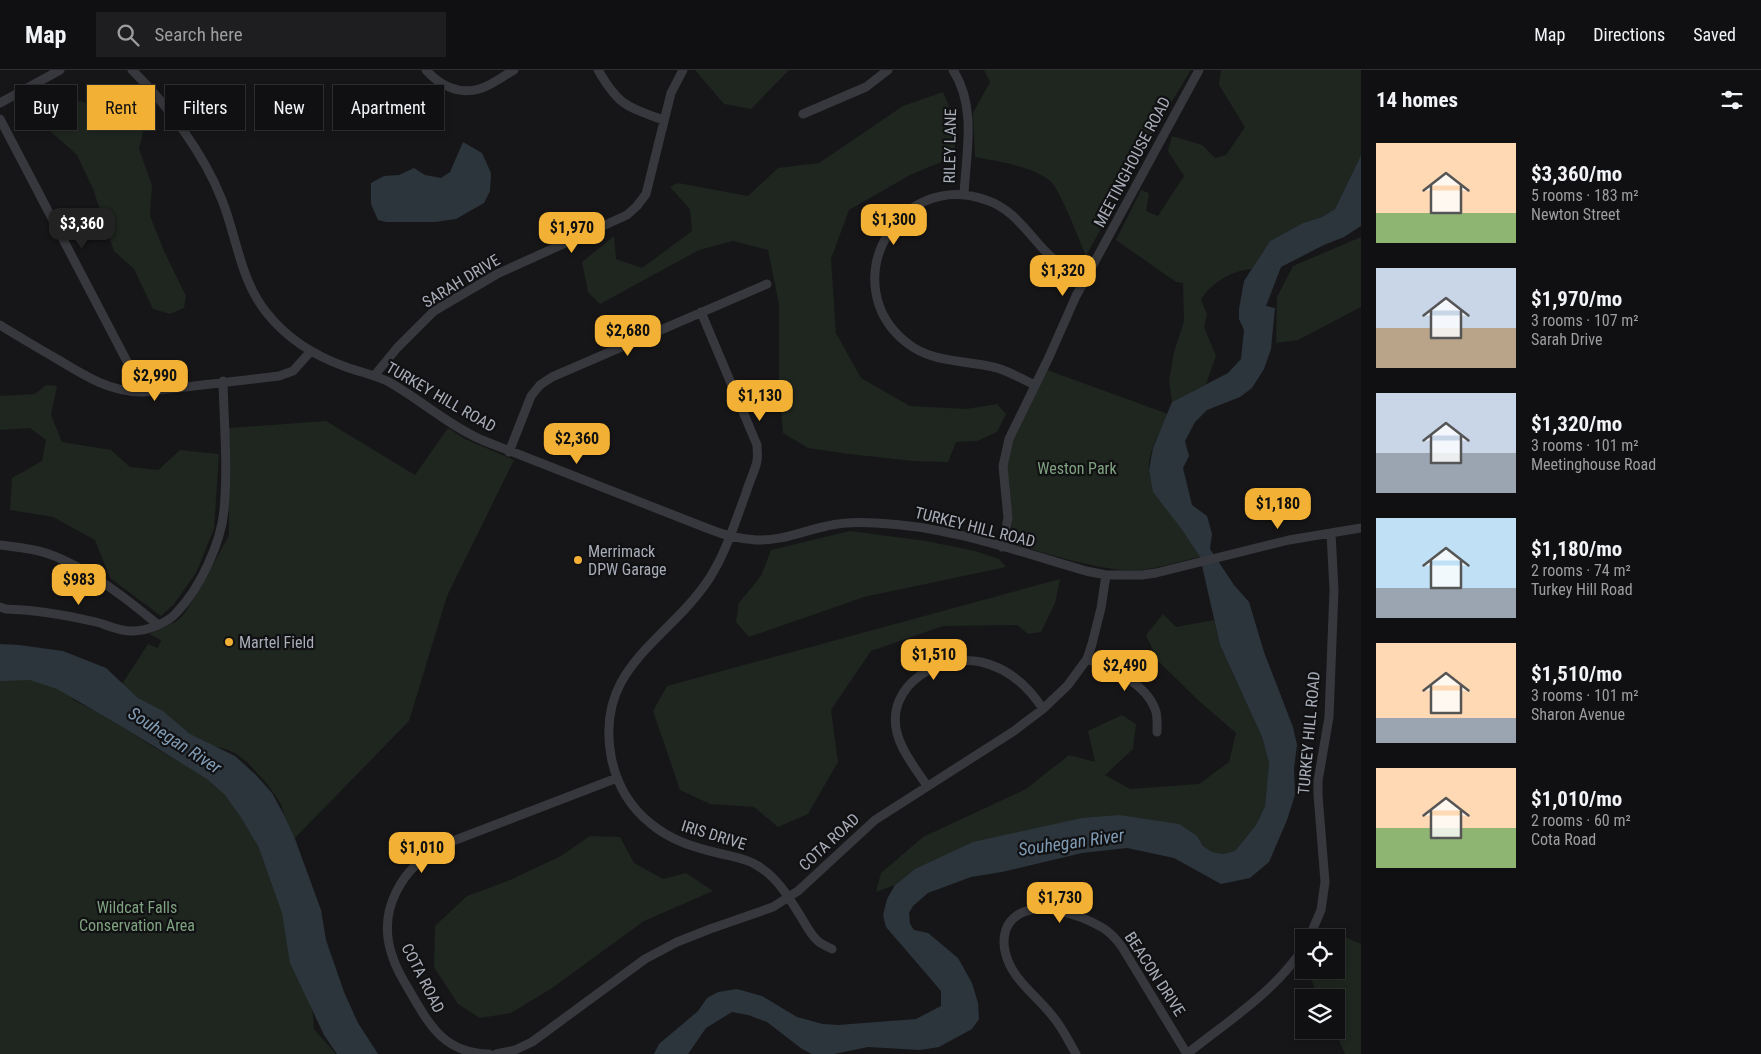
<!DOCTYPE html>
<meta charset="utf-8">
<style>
body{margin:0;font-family:"Roboto Condensed",sans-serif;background:#1e1e20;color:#f1f3f6;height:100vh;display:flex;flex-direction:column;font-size:19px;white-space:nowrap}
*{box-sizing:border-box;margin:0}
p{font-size:16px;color:#9c9d9f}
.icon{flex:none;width:28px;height:28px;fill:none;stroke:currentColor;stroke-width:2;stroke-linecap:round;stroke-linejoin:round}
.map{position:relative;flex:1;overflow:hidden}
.side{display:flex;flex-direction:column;background:#101012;width:400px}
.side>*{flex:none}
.top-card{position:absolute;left:15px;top:15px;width:475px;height:45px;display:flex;gap:10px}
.tools{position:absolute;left:1295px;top:859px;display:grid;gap:10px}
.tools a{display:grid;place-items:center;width:50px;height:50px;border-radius:0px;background:#101012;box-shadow:0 2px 8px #0003,0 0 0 1px #303032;font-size:25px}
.price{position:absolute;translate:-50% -42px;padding:0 11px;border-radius:10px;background:#f2b134;color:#111;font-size:16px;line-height:32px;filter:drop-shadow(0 1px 2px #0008)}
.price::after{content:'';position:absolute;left:50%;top:30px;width:15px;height:11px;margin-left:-8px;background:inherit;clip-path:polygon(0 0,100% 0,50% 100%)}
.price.active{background:#222;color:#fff}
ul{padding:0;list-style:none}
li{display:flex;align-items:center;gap:15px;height:125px;padding:0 15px}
li span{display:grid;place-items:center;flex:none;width:140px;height:100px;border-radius:0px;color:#555}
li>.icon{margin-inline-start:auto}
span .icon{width:60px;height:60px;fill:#fffc;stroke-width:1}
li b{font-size:21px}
h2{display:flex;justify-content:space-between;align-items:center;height:60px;padding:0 15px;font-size:21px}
.tag{padding:0 18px;border-radius:0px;background:#101012;box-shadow:0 2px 8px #0003,0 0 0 1px #303032;font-size:18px;line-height:45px}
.tag.active{background:#f2b134;color:#111}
header{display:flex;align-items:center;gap:30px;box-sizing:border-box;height:70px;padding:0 25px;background:#101012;border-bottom:1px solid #303032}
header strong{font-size:24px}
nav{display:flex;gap:28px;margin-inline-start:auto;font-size:18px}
.search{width:350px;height:45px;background:#1e1e20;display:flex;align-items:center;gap:12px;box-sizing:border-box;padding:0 18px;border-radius:0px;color:#9c9d9f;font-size:19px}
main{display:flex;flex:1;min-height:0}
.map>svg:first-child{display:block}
.green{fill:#1e261f}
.water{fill:#2c353c}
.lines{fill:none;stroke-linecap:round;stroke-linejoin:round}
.minor{stroke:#37383d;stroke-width:9}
.poi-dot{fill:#f2b134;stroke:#111113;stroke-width:2}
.labels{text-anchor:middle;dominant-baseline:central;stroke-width:4.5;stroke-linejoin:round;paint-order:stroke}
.street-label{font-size:16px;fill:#a8adb8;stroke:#111113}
.park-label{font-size:16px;fill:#7fa381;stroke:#111113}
.poi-label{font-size:16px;fill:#a8adb8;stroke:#111113;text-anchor:start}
.water-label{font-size:18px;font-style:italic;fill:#7f9bb3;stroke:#111113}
</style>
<header>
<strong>Map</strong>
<div class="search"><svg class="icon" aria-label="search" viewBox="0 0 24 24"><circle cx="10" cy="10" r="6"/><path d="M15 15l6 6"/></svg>Search here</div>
<nav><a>Map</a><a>Directions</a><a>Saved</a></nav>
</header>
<main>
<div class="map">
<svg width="1361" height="984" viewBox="0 0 1361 984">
<rect width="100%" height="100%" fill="#161618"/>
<!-- green -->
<path class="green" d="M695 0H789L751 39 724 34Z
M984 0H1191L1158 54 1086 186C1080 172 1059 116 1049 110 1028 95 1000 92 975 87L973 43 990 12Z
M1221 0H1361V85L1335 139 1322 147 1303 153 1270 171 1252 199C1233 200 1210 213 1201 230L1207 244 1204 257 1216 286 1206 314 1172 332 1169 311 1174 282 1184 251 1183 213 1176 212 1116 170 1141 120 1149 123 1146 141 1158 146 1184 106 1168 81 1172 66 1202 75 1215 88 1226 85 1245 57 1219 15Z
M943 22 958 57 953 87 910 105 849 140 831 189 836 263 861 308 910 336 966 339 997 334 1006 344 997 362 977 371 956 372 948 392 913 391 849 384 808 378 783 363 779 318V234L768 180 733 171 699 180 600 234 588 222 582 192 614 166 616 189 642 198 692 161 690 139 670 117 678 113 748 126 778 98 819 93 903 36Z
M80 31 109 40 136 34 147 46 139 79 152 115 150 146 164 181 186 226 184 238 170 244 153 239 134 199 114 181 93 119 77 85 49 60 52 39Z
M1361 167V237L1298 270 1276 273 1277 227 1293 196Z
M1047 300 1168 344C1161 360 1147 383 1149 400 1151 424 1169 441 1183 460 1189 469 1194 478 1200 487 1180 491 1160 498 1140 500 1104 503 1047 483 1012 474L1011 440 1006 403 1007 383Z
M46 315 57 316 51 345 62 372 111 380 130 397 158 400 180 380 219 384 214 459 196 503 174 534 161 546 110 508 95 470 53 447 10 440 12 408 42 391 46 370 30 358 0 360V326L35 324Z
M326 351 415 405 448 358 465 369 514 390 447 526 409 651 293 770 287 755 281 734 267 714 247 692 235 683 222 678 209 676 196 670 134 625 122 614 148 574 158 578 161 570 149 564 177 551 184 544 201 517 229 465V358Z
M850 461 926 471 975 481 999 489 1006 497 864 527 749 567 736 552 739 533 761 506 771 480Z
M1060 509 1055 533 1041 562 1028 564 1017 555 943 556 871 581 831 640 838 692 808 744 778 757 754 737 710 734 680 720 653 641 667 616Z
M1163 544 1176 557 1214 550 1220 575 1262 667 1269 693 1265 736 1256 755 1235 781 1223 784 1212 782 1203 776 1197 766 915 799 895 815 876 822 881 803 923 767 1026 719 1069 685 1095 692 1088 661 1122 645 1136 654 1133 679 1105 705 1130 719 1199 714 1229 692 1236 663 1199 631 1158 591 1146 565Z
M21 606 56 616 77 632 114 650 150 675 199 703 219 717 236 738 260 780 273 816 285 842 313 945 314 959 336 984H0V608Z
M590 766 620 767 634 793 663 809 686 803 713 821 644 851 552 918 511 943 480 948 458 934 434 897 435 856 467 826 510 810 561 786Z
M1332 861 1361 874V984H1345L1334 960H1336V928L1319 927 1309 905 1312 900H1336V868L1329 867Z"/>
<!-- water -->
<path class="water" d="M463 72 482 83 491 103 490 121 484 133 456 149 435 152H386L378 150 371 134V113L384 106 399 105 414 98 425 105 441 108 450 102Z
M1361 85V156L1344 167 1324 175 1281 197 1266 236 1275 238 1271 279 1264 299 1252 318 1240 327 1207 340 1195 352 1185 371 1189 386 1183 398 1192 435 1207 446 1212 464 1210 479 1234 515 1249 532 1264 582 1293 657 1297 675 1294 698 1295 725 1287 750 1269 792 1250 808 1221 814 1174 788 1127 778 1082 783 1002 802 971 807 928 823 913 836 909 843 910 854 914 860 928 863 958 888 972 913 978 933 979 949 972 959 939 977 920 980 868 977 834 984H812L802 979 767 952 748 945 732 942 706 958 688 984H654L659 974 698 941 707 928 718 922 737 919 762 926 797 947 823 954 838 955 916 949 941 936V921L886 857 883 845 887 829 895 815 915 799 973 772 1082 748 1119 745 1179 754 1197 766 1203 776 1212 782 1223 784 1235 781 1256 755 1265 736 1269 693 1262 667 1220 575 1200 487 1183 461 1153 422 1149 400 1153 378 1172 332 1228 303 1241 289 1244 260 1239 249V239L1244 211 1270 171 1303 153 1322 147 1335 139Z
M0 574 19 575 63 581 106 598 138 628 163 641 190 664 235 686 256 705 272 723 283 743 295 769 321 840 326 870 344 922 358 953 378 984H337L324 965 290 893 282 843 259 778 242 749 225 725 207 709 121 656 57 619 30 610 0 611Z"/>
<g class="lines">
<!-- minor -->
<path class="minor" d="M132 0C167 34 204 84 222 130 237 168 240 209 266 242 287 269 315 286 346 297 360 302 375 305 389 312 421 330 448 355 482 370L709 459C724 465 739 469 756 470 781 471 803 461 827 456 843 452 860 452 876 453 948 456 1017 481 1086 501L1106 505H1142L1156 503 1289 470 1361 458
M426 0C439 15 459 25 479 19 491 16 503 6 514 0
M598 0C619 36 626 36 663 50
M953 0C977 37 966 83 964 125
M0 33 60 0
M803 44 866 17 888 0
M0 49 143 322
M701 242 757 375C757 380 758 386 757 391 755 401 749 412 746 423 735 452 726 483 709 509 667 572 595 597 611 686 616 713 629 736 650 753 671 771 696 778 722 784 734 787 748 789 758 796 777 807 790 829 801 847 806 855 811 866 819 872 823 875 828 877 832 879
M0 255C19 267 38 278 57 289 85 306 110 322 143 322L279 306 293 301 311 281
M374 306 397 278 434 241 497 204 627 145 637 136 646 124 671 23 683 0
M1035 315C1021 309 1008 300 993 297 964 290 932 293 907 273 833 215 898 98 986 130 1014 139 1028 164 1048 184 1059 194 1072 202 1085 210
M509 382 531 326 540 315 552 307 767 214
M0 475C15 477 31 478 46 483 85 496 126 528 157 554
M1002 477 1008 448 1003 396 1009 369 1049 287 1076 226 1199 0
M0 537 6 539C36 540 67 545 96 552 108 555 120 562 133 561 147 561 168 553 177 542 200 518 221 473 224 440 228 398 224 354 223 311
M1087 589C1111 599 1145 612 1155 639 1158 646 1157 655 1157 662
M927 716C916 699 902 682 897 663 885 615 940 583 981 592 1008 598 1028 616 1043 639
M1309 868 1321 840 1325 812 1318 725V711L1329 647 1334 520 1331 463
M489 984C446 983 431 958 412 925 405 913 397 901 393 888 375 840 403 796 445 774L617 708
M496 984 515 980 532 972 645 889 677 872 710 859 773 837 798 821 875 750 1014 661 1043 639 1068 615 1087 589 1092 574 1101 538 1106 505
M1076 984C1069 972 1063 959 1054 948 1037 925 1011 910 1005 881 1003 872 1004 863 1008 855 1026 825 1080 844 1103 858 1111 863 1117 870 1122 877L1187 984
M1187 984C1229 950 1274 923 1304 877"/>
</g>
<!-- markers -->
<g class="poi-dot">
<circle cx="578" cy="490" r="5"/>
<circle cx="229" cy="572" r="5"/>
</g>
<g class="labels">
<!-- street labels -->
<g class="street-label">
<text transform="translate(950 76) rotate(-89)">RILEY LANE</text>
<text transform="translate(1132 92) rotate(-62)">MEETINGHOUSE ROAD</text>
<text transform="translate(461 211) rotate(-31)">SARAH DRIVE</text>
<text transform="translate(441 327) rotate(30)">TURKEY HILL ROAD</text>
<text transform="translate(975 457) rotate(14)">TURKEY HILL ROAD</text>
<text transform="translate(1309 663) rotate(-85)">TURKEY HILL ROAD</text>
<text transform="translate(714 765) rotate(17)">IRIS DRIVE</text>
<text transform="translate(829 772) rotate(-43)">COTA ROAD</text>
<text transform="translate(1155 904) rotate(57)">BEACON DRIVE</text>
<text transform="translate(423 908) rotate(63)">COTA ROAD</text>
</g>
<!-- park labels -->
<g class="park-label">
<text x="1077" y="398">Weston Park</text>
<text x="137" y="837">Wildcat Falls<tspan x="137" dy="18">Conservation Area</tspan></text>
</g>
<!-- poi labels -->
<g class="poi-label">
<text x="588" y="481">Merrimack<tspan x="588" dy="18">DPW Garage</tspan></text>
<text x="239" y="572">Martel Field</text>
</g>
<!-- water labels -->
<g class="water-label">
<text transform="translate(175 670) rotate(33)">Souhegan River</text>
<text transform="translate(1071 772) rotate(-8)">Souhegan River</text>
</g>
</g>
</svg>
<div class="tools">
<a><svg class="icon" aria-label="locate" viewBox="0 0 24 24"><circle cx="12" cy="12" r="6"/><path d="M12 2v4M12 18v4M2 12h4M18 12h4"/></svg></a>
<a><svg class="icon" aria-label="layers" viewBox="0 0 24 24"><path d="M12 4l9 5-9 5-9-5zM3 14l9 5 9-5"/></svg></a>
</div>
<b class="price" style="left:894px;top:176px">$1,300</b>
<b class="price active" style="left:82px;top:180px">$3,360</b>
<b class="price" style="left:572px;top:184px">$1,970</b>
<b class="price" style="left:1063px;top:227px">$1,320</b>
<b class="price" style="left:628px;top:287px">$2,680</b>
<b class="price" style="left:155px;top:332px">$2,990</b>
<b class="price" style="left:760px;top:352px">$1,130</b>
<b class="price" style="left:577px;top:395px">$2,360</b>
<b class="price" style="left:1278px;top:460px">$1,180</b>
<b class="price" style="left:79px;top:536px">$983</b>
<b class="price" style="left:934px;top:611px">$1,510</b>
<b class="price" style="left:1125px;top:622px">$2,490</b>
<b class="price" style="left:422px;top:804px">$1,010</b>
<b class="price" style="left:1060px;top:854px">$1,730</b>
<div class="top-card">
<a class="tag">Buy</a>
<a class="tag active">Rent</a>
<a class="tag">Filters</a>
<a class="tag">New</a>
<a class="tag">Apartment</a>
</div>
</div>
<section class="side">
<h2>14 homes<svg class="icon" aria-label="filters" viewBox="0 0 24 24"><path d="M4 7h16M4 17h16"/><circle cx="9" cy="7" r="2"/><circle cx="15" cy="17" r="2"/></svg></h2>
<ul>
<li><span style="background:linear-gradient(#ffd9b3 70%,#8fb573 0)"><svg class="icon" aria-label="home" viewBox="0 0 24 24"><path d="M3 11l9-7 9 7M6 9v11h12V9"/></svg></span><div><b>$3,360/mo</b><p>5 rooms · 183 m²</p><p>Newton Street</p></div></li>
<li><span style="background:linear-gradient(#c9d6e8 60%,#b9a48a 0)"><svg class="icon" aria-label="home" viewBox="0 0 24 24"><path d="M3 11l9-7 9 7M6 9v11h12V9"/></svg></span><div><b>$1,970/mo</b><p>3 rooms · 107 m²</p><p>Sarah Drive</p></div></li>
<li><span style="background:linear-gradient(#c9d6e8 60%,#9aa5b1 0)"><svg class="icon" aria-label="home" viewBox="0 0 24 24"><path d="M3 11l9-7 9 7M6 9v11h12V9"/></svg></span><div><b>$1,320/mo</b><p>3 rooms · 101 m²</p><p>Meetinghouse Road</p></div></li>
<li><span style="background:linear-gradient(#bfe0f5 70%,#9aa5b1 0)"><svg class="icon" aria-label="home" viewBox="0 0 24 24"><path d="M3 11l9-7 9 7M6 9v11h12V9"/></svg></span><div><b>$1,180/mo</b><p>2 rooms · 74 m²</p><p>Turkey Hill Road</p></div></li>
<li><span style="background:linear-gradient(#ffd9b3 75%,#9aa5b1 0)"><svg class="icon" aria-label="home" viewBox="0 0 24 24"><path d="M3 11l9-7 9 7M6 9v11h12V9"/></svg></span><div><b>$1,510/mo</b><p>3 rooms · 101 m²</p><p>Sharon Avenue</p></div></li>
<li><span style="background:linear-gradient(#ffd9b3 60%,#8fb573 0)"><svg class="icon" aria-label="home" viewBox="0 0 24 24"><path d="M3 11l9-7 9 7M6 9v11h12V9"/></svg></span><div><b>$1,010/mo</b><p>2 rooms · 60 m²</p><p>Cota Road</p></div></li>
</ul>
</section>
</main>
